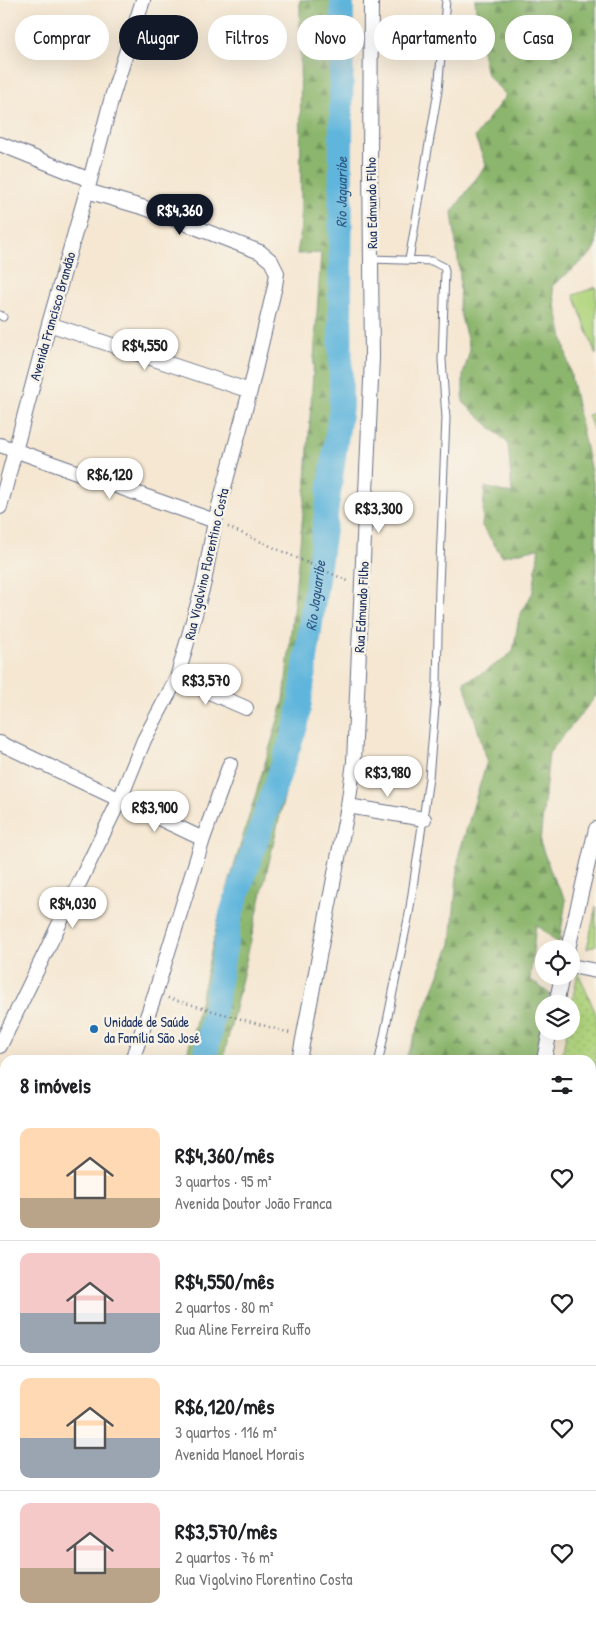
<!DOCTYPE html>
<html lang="pt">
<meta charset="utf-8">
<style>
body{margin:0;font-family:"Patrick Hand",sans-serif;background:#f6f6f6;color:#202124;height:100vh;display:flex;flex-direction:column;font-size:19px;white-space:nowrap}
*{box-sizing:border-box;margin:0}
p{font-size:16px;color:#757577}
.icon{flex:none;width:28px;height:28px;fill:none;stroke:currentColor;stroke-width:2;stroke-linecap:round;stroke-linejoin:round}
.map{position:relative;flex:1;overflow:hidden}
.sheet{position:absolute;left:0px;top:1055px;width:596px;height:571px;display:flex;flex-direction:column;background:#fff;border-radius:15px 15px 0 0;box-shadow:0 5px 20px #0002}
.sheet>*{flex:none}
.hud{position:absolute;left:15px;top:15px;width:566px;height:45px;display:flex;gap:10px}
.buttons{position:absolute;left:535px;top:940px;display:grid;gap:10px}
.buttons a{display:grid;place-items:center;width:45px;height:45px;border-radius:50%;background:#fff;box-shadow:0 5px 20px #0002;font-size:25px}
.price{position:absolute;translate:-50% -42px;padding:0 11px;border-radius:18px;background:#fff;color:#222;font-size:16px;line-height:32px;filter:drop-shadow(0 1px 2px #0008)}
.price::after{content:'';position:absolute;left:50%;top:30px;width:15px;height:11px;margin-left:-8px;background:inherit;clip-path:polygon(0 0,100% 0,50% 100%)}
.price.on{background:#111827;color:#fff}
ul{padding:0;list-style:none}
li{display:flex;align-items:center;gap:15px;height:125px;padding:0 20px}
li+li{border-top:1px solid #e0e0e0}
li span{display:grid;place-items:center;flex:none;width:140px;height:100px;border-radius:10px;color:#555}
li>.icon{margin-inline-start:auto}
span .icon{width:60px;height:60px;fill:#fffc;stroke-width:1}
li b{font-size:21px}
h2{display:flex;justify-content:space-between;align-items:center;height:60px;padding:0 20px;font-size:21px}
.tag{padding:0 18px;border-radius:22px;background:#fff;box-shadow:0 5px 20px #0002;font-size:18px;line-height:45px}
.tag.on{background:#111827;color:#fff}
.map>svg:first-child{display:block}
.grass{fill:#b1d57e;stroke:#66826e}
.forest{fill:url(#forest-firs);stroke:#547266}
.park{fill:url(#park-dots);stroke:#66826e}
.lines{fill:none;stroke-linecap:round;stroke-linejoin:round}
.river{stroke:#5fb5dc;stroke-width:24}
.lane-casing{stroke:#676f87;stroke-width:9}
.street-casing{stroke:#676f87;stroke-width:16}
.path{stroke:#676f87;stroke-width:2.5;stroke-dasharray:1 4;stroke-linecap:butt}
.lane{stroke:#fff;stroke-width:7}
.street{stroke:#fff;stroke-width:14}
.poi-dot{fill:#1f6fb2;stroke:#f7f3e8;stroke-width:2}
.labels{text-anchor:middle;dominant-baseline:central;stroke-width:5;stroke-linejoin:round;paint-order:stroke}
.street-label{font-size:14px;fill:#1b2f5e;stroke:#f7f3e8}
.poi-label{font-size:14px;fill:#1b2f5e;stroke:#f7f3e8;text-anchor:start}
.water-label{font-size:15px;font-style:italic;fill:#2f5784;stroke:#f7f3e8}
</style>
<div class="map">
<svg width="596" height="1626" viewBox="0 0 596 1626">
<defs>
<pattern id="forest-firs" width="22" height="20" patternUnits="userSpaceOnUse" patternTransform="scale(1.25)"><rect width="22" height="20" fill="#8cb66d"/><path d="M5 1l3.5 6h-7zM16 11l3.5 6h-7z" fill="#72945d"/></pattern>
<pattern id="park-dots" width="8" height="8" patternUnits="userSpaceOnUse" patternTransform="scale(1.25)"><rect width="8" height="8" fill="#b1d57e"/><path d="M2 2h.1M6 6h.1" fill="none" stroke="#98b76f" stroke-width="1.8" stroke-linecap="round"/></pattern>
</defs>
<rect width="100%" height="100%" fill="#f7f3e8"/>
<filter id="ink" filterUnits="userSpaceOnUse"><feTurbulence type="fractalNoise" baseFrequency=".02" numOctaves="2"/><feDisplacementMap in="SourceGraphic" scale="10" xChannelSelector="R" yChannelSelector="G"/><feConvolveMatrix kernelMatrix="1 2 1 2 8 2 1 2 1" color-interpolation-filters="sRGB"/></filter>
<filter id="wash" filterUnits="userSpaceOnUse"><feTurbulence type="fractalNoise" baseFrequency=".0096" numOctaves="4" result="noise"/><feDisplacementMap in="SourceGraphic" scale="20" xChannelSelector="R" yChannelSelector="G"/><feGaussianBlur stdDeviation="1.12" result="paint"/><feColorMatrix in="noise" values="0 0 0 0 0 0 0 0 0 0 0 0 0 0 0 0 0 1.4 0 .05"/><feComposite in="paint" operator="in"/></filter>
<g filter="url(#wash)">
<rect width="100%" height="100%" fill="#f5e7d2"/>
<!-- grass -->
<path class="grass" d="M596 287V355L574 295Z
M596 412V437L588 415Z
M596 907V945L587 949Z
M421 1621H550L545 1626H416Z"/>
<!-- forest -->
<path class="forest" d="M300 0H347L345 437 319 647 223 1060H185L195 1025 218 920 284 700 305 494 321 253 297 254 301 229Z
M475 0H596V244L591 254 552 286 596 496V696L549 753 540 842 553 878 566 900 559 944 536 924 530 979 550 994 548 1004H544V1022L536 1060H405L451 944 459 854 487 761 464 682 485 672 513 652 519 617 533 592 539 548 502 556 482 526 485 487 512 494 508 443 463 402V375L470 350 459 309 460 275 452 212 486 165 475 137 506 95 487 75 479 37Z
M27 1621H64V1626H26Z
M238 1621H349L348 1626H236Z"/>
<!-- park -->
<path class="park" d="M578 972 596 1014V1175L591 1177V1060H561L567 1031H571V1007Z"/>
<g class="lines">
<!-- river -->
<g class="river">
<path id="s1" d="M205 1060 231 914 297 723 341 406 340 295 342 0"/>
<path d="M57 1626V1621"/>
</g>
</g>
</g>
<g filter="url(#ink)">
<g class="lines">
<defs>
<path id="lane" d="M371 259 432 261 444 267 445 271 442 360 446 418 439 586 437 684 429 778 409 914 379 1060
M409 260 438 91 446 0
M0 315 3 317"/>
<path id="street" d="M0 144 90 180 49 324 0 507
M90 180 112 97 143 0
M49 324 250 391
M0 445 215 521
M177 678 246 708
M0 743 203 839
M348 806 424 819
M568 949 596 829
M571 966 596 971
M556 1004 562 976
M0 1046 120 799 144 740 177 678 204 582 215 521 250 391 275 286 277 273 271 261 260 252 145 208 87 191
M132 1060 155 994 203 839 230 764
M299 1060 348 806 354 762 372 358 370 163 371 0
M544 1060 550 1031
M591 1185 596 1183
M0 1225 5 1227
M591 1303 596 1301
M0 1375 5 1364
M591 1387 596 1388
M591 1438 596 1433
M591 1550 596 1555
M591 1595 596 1590
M0 1619 1 1626
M375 1621 380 1626
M173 1626 174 1621
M360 1626 361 1621
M400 1626 405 1621
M559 1626 564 1621"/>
</defs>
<!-- lane casing -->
<use href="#lane" class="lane-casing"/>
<!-- street casing -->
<use href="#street" class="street-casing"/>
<!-- path -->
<path class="path" d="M228 527 348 581
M168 998 290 1033
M52 1621 72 1626"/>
<!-- lane -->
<use href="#lane" class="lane"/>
<!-- street -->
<use href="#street" class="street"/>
</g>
</g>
<!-- markers -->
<circle class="poi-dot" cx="94" cy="1029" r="5"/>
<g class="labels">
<!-- street labels -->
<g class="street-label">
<text transform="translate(371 203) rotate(-91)">Rua Edmundo Filho</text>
<text transform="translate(52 316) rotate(-74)">Avenida Francisco Brandão</text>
<text transform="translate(206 564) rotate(-77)">Rua Vigolvino Florentino Costa</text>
<text transform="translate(361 607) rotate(-87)">Rua Edmundo Filho</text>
</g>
<!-- poi labels -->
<g class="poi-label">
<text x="104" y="1021">Unidade de Saúde<tspan x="104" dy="16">da Família São José</tspan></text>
</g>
<!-- water labels -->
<g class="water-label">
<text stroke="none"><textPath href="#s1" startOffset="884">Rio Jaguaribe</textPath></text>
<text stroke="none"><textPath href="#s1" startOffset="479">Rio Jaguaribe</textPath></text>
</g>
</g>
</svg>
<div class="buttons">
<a><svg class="icon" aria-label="locate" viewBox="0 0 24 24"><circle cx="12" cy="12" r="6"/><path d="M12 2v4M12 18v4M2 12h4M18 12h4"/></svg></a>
<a><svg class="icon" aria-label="layers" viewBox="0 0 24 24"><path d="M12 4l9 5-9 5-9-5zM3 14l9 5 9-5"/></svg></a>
</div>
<b class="price on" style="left:180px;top:236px">R$4,360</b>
<b class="price" style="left:145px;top:371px">R$4,550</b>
<b class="price" style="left:110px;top:500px">R$6,120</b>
<b class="price" style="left:379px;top:534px">R$3,300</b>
<b class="price" style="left:206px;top:706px">R$3,570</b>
<b class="price" style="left:388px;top:798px">R$3,980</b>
<b class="price" style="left:155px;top:833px">R$3,900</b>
<b class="price" style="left:73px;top:929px">R$4,030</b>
<div class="hud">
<a class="tag">Comprar</a>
<a class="tag on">Alugar</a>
<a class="tag">Filtros</a>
<a class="tag">Novo</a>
<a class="tag">Apartamento</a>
<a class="tag">Casa</a>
</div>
<section class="sheet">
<h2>8 imóveis<svg class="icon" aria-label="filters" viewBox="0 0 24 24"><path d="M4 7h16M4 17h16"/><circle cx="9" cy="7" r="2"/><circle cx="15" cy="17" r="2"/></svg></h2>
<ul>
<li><span style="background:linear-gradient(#ffd9b3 70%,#b9a48a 0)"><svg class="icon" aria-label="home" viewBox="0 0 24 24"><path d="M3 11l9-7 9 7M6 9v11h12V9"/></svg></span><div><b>R$4,360/mês</b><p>3 quartos · 95 m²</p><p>Avenida Doutor João Franca</p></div><svg class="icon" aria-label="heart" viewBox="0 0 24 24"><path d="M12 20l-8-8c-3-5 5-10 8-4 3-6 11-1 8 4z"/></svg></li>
<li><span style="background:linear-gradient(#f6c9c9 60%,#9aa5b1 0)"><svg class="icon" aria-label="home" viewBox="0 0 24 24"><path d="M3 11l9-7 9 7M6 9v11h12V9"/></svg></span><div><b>R$4,550/mês</b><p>2 quartos · 80 m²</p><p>Rua Aline Ferreira Ruffo</p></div><svg class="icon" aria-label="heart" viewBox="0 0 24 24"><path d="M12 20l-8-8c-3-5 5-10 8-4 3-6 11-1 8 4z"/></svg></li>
<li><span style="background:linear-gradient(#ffd9b3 60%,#9aa5b1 0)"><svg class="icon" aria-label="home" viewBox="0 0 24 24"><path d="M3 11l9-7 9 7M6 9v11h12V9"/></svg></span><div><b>R$6,120/mês</b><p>3 quartos · 116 m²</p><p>Avenida Manoel Morais</p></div><svg class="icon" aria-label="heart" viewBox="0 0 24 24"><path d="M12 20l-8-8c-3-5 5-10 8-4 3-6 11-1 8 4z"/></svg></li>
<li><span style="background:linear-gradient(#f6c9c9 65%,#b9a48a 0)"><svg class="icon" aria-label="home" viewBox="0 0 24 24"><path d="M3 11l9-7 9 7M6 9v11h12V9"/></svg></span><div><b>R$3,570/mês</b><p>2 quartos · 76 m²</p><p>Rua Vigolvino Florentino Costa</p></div><svg class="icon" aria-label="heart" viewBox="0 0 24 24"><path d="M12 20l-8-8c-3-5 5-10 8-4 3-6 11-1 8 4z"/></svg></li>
</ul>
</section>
</div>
